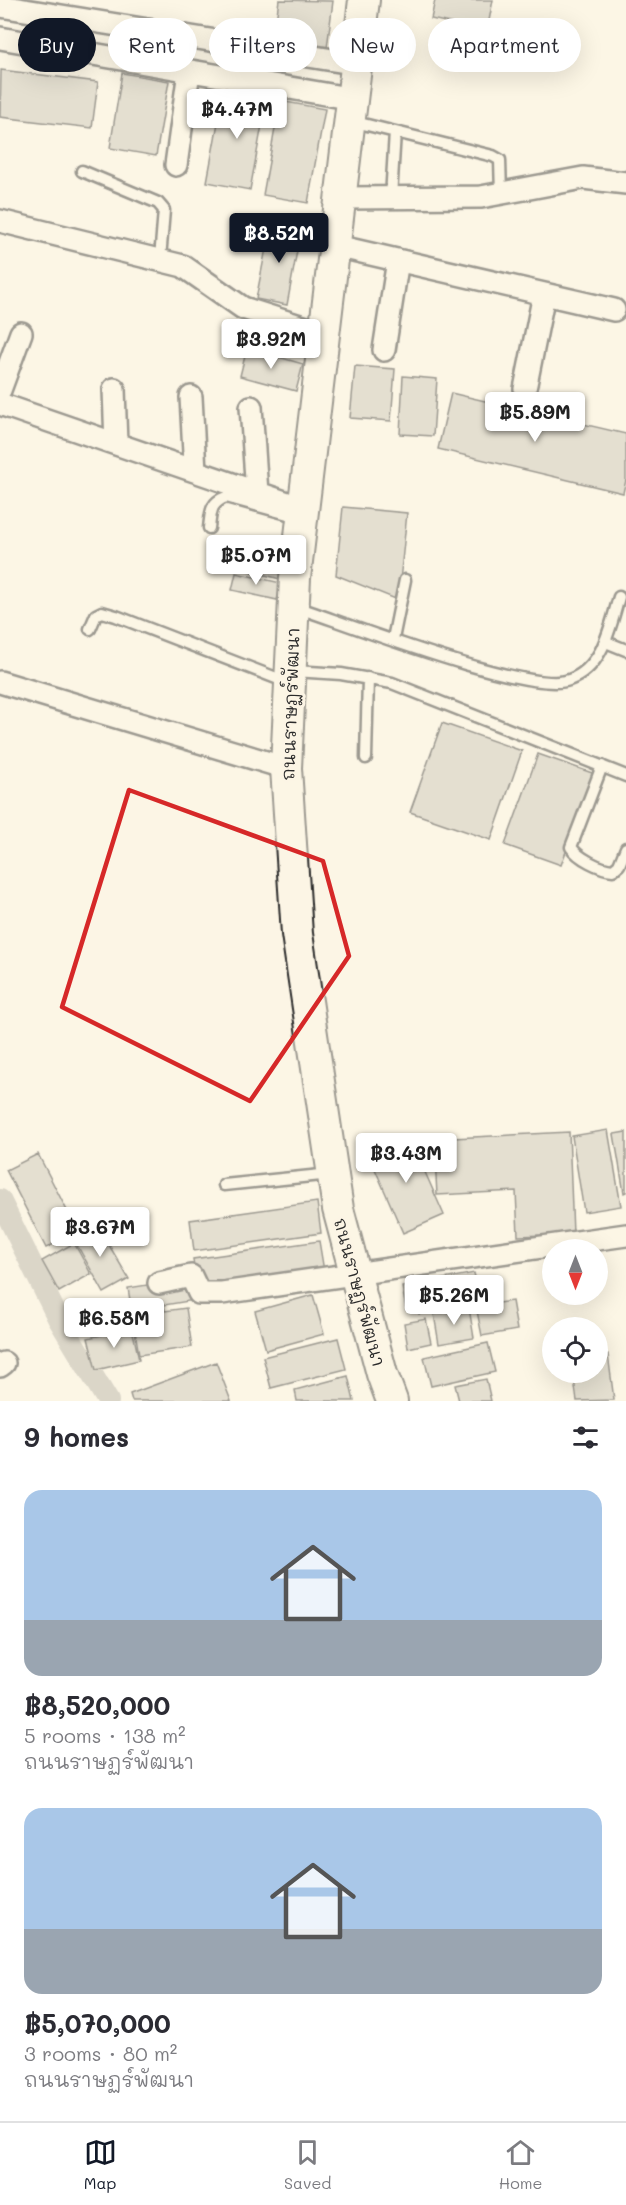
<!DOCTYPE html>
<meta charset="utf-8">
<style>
body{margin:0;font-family:Mali,"Playpen Sans Thai",sans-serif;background:#f2f2f3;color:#2b2b33;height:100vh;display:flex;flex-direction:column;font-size:22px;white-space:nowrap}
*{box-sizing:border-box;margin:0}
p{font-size:20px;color:#7c7c81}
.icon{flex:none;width:33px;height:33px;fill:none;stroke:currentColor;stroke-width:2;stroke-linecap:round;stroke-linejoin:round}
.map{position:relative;height:1401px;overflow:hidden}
.drawer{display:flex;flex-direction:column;background:#fff;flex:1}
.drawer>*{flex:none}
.top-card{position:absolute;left:18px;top:18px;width:591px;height:54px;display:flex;gap:12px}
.needle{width:39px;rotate:180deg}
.buttons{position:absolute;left:542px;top:1239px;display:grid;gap:12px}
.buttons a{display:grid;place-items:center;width:66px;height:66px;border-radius:50%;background:#fff;box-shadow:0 6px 24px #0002;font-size:30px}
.price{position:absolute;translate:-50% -51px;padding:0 14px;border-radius:6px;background:#fff;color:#222;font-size:20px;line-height:39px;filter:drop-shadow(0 2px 3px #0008)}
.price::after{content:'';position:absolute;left:50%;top:36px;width:18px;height:14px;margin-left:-9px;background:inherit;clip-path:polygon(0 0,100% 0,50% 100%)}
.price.current{background:#111827;color:#fff}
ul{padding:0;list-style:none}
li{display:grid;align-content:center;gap:12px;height:318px;padding:0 24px}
li span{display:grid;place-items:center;height:186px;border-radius:18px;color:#555}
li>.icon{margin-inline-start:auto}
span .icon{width:108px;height:108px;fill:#fffc;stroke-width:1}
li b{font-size:26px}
h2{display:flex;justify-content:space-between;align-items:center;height:72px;padding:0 24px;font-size:26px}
.pill{padding:0 21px;border-radius:27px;background:#fff;box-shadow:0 6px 24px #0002;font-size:21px;line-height:54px}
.pill.current{background:#111827;color:#fff}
.tabs{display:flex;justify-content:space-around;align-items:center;height:84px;border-top:2px solid #e1e1e2;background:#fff;font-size:16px;color:#7c7c81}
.tabs a{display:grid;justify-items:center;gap:3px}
.tabs .current{color:#111827}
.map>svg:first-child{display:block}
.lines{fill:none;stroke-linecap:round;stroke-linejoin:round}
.canal{stroke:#b4b0a5;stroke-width:22}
.building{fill:#c8c3b7;stroke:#2b2b2b;stroke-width:1.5}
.lane-casing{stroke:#2b2b2b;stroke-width:15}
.street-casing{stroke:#2b2b2b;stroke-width:26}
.secondary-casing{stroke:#2b2b2b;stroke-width:34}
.lane{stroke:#fcf5e5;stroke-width:10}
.street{stroke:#fcf5e5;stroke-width:21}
.secondary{stroke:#fcf5e5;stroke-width:30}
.marked{fill:none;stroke:#d62828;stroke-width:4.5;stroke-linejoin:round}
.labels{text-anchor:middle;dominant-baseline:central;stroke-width:6;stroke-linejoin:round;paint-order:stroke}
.street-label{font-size:18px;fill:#2b2b2b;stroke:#fcf5e5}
</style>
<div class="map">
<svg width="626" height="1401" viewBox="0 0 626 1401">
<rect width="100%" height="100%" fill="#fcf5e5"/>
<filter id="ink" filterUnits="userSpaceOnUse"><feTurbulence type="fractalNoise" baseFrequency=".0167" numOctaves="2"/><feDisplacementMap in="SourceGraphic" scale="12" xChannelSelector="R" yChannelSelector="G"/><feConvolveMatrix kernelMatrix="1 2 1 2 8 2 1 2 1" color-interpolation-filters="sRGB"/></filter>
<g filter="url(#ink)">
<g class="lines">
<!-- canal -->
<path class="canal" d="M0 1200 58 1318 108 1401"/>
</g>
<!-- building -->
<path class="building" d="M279 0 333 1 326 56 272 49Z
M435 0H493L487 31 431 19Z
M1 70 98 82 92 128 0 117Z
M122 73 169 81 156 156 110 148Z
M224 90 267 98 250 190 207 182Z
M280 101 325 109 308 203 263 195Z
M271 223 301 229 287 305 256 299Z
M247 348 303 364 296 391 240 376Z
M355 366 395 369 391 421 350 418Z
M403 376 437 379 433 436 400 434Z
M451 393 626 434V480L623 493 438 449Z
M343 507 407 513 398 600 336 575Z
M238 554 283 566 280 579 235 567Z
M236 573 281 583 277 600 232 590Z
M442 723 522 751 491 840 410 812Z
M538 754 595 774 561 865 505 845Z
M608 1130 621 1206 584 1212 572 1136Z
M569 1132 573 1234 518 1236 516 1191 437 1195 434 1139Z
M626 1132V1192L624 1193 614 1134Z
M409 1136 444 1215 403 1233 368 1153Z
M38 1154 78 1232 46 1248 6 1170Z
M317 1202 321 1233 194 1251 190 1220Z
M96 1223 129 1279 104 1293 72 1236Z
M319 1241 324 1271 197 1290 193 1259Z
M74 1243 91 1274 59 1292 42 1261Z
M474 1273 479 1294 457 1298 459 1306 419 1314 417 1307 406 1309 402 1287Z
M191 1278 195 1300 164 1305 165 1311 186 1308 192 1347 139 1355 128 1288Z
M313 1295 324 1334 266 1350 255 1311Z
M512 1301 517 1330 482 1336 476 1306Z
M469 1308 474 1338 439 1344 434 1314Z
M426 1319 431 1343 408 1348 404 1323Z
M132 1328 139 1360 96 1370 88 1338Z
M338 1338 346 1369 271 1388 263 1357Z
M488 1343 495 1372 431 1386 424 1357Z
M608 1354 614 1400 577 1401 573 1372H597V1355Z
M216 1362 231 1401H132L130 1394Z
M348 1376 354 1401H297L295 1390Z
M486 1379 491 1401H459L455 1385Z"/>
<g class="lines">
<defs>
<path id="lane" d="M351 121 493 156 500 160 501 194
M82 171 158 203 164 210 160 259
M391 197 395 132
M209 528C211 512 210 503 226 497L295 516
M296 607C345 623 530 695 569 680 603 668 610 627 619 597
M90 629 96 615 102 612 116 616 289 683
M393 639 405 580
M606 642 626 650
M294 671 341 674 392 683 626 776
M366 758 368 678
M602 766 571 847C578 858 600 869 613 870L619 865 626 848
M224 1185 331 1174"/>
<path id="street" d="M0 6 358 64
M0 38 354 99
M176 165 189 71
M342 198 481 197 583 178 626 183
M0 221 183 266 243 308 325 334
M336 246 614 310
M384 350 398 260
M114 389 116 444
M525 389 544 294
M0 390 21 333
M191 397 195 471
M0 404 302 508
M251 407 257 493
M0 682 286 768
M159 1283 191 1276 199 1293H222L626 1235
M0 1366 4 1363"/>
<path id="secondary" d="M364 0 295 578 286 768 297 934 338 1209 382 1374 392 1401"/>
</defs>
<!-- lane casing -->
<use href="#lane" class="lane-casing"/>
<!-- street casing -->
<use href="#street" class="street-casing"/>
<!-- secondary casing -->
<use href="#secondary" class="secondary-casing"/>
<!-- lane -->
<use href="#lane" class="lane"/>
<!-- street -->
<use href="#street" class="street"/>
<!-- secondary -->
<use href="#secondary" class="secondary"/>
</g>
</g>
<!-- marked area -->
<path d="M0 0H626V1401H0ZM129 790 323 861 349 956 250 1101 62 1007Z" fill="#fcf5e5" fill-opacity=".55" fill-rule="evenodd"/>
<path class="marked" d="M129 790 323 861 349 956 250 1101 62 1007Z"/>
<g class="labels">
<!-- street labels -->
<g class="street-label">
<text transform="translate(290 704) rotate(-88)">ถนนราษฏร์พัฒนา</text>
<text transform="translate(360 1292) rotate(75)">ถนนราษฏร์พัฒนา</text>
</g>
</g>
</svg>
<div class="buttons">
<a><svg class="needle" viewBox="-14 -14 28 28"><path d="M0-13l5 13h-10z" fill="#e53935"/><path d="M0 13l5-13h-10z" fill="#7c7c81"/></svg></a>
<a><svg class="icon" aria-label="locate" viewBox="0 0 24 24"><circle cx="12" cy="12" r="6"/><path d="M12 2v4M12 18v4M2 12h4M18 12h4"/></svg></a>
</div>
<b class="price" style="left:237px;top:140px">฿4.47M</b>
<b class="price current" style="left:279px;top:264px">฿8.52M</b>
<b class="price" style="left:271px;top:370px">฿3.92M</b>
<b class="price" style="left:535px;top:443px">฿5.89M</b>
<b class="price" style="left:256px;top:586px">฿5.07M</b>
<b class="price" style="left:406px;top:1184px">฿3.43M</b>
<b class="price" style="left:100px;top:1258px">฿3.67M</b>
<b class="price" style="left:454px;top:1326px">฿5.26M</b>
<b class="price" style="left:114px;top:1349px">฿6.58M</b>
<div class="top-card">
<a class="pill current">Buy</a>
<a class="pill">Rent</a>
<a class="pill">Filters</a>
<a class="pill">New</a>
<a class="pill">Apartment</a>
</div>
</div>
<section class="drawer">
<h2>9 homes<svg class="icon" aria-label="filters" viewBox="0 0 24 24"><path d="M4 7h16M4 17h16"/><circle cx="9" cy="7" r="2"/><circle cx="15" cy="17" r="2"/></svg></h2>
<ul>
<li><span style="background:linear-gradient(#a9c7e8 70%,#9aa5b1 0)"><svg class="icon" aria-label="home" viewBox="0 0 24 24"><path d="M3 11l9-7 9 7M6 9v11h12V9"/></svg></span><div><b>฿8,520,000</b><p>5 rooms · 138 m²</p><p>ถนนราษฏร์พัฒนา</p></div></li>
<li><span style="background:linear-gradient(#a9c7e8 65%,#9aa5b1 0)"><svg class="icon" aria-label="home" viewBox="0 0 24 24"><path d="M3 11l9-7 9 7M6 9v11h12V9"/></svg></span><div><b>฿5,070,000</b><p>3 rooms · 80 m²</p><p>ถนนราษฏร์พัฒนา</p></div></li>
</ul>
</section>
<nav class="tabs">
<a class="current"><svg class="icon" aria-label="map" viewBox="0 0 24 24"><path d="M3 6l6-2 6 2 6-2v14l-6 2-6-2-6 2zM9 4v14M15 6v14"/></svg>Map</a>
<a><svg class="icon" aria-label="saved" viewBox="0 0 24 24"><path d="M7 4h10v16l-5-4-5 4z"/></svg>Saved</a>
<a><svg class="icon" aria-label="home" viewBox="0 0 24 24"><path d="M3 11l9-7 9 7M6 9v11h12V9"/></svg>Home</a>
</nav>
